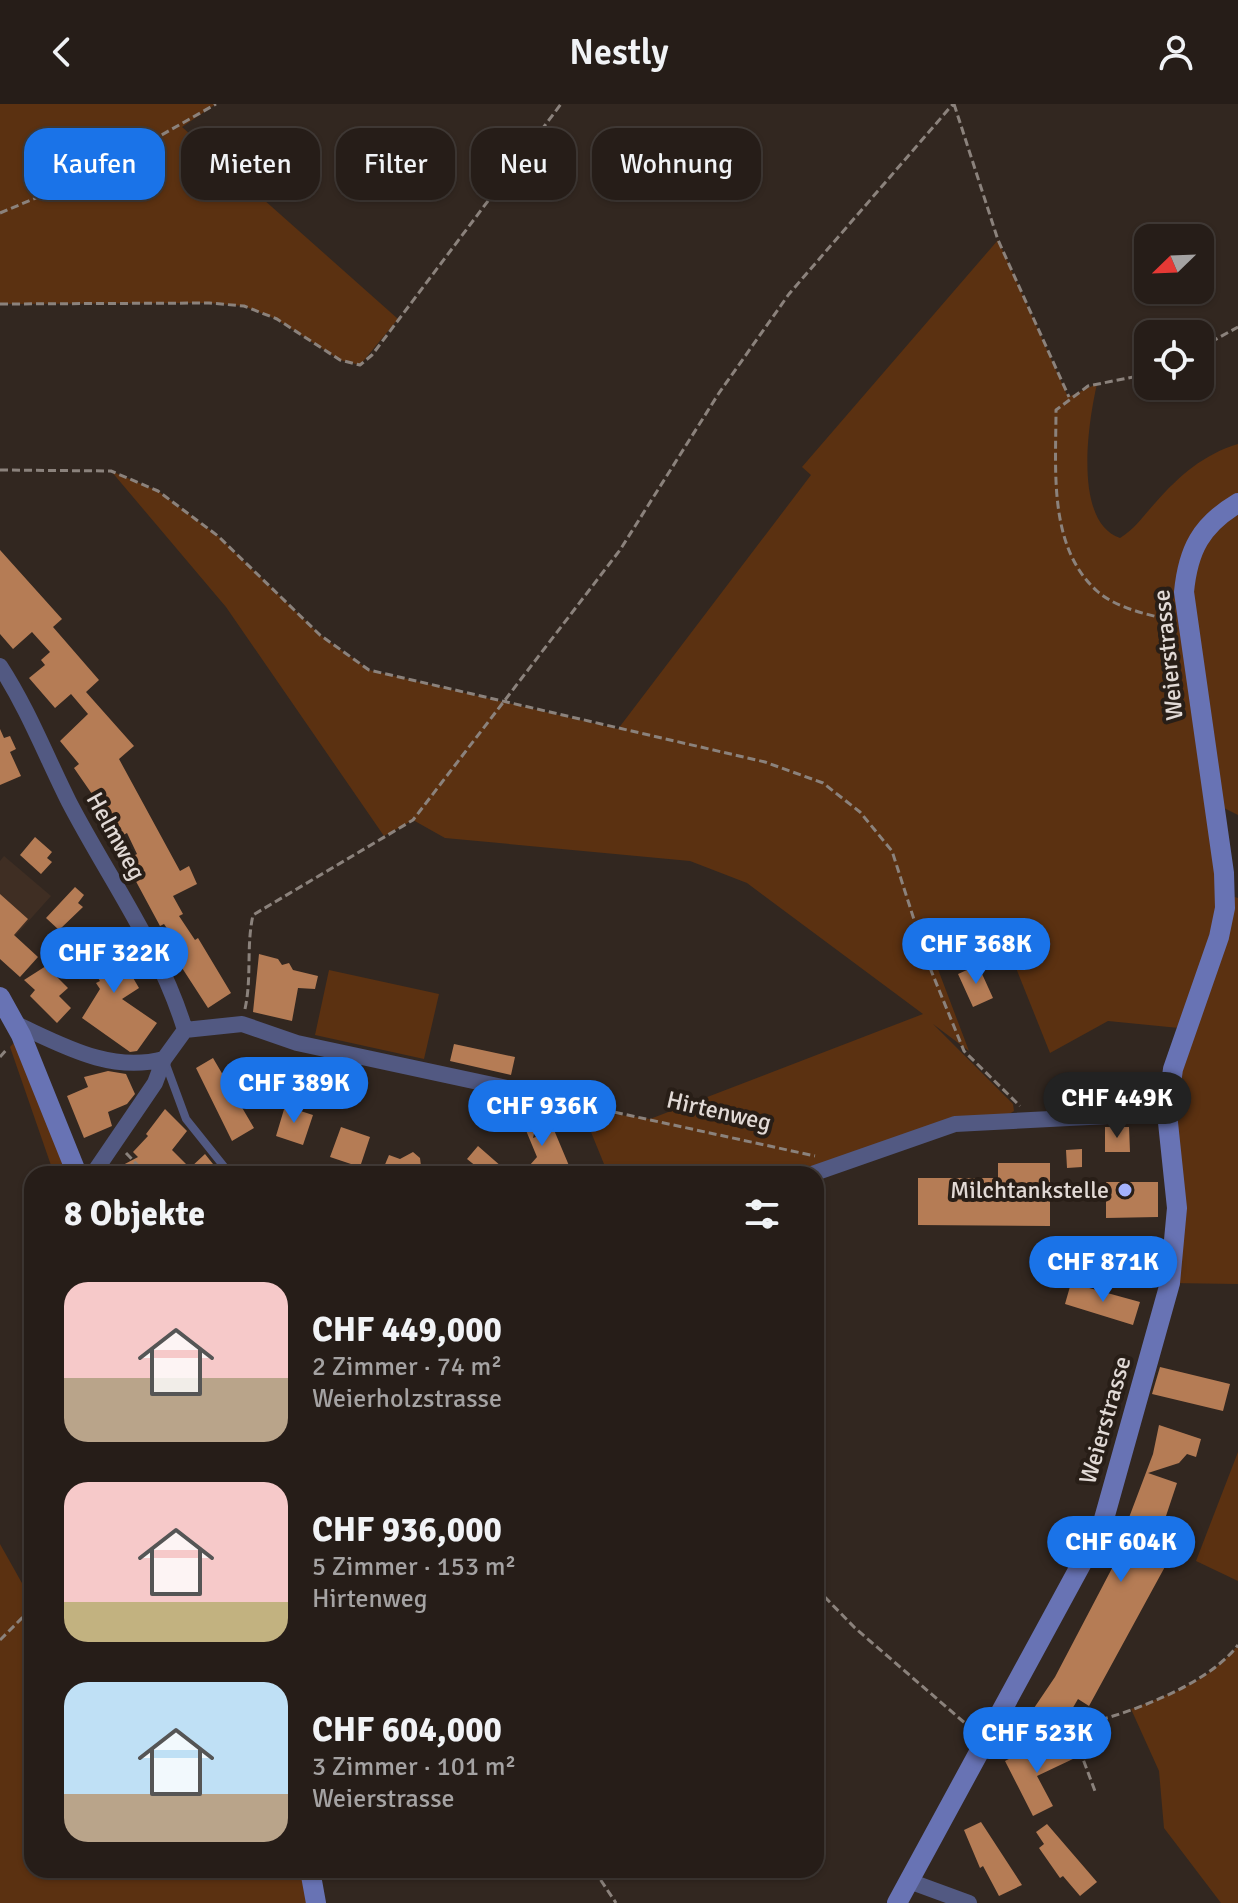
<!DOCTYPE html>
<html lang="de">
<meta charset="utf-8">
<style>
body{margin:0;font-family:Signika,sans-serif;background:#322a25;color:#f1f3f6;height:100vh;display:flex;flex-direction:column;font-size:30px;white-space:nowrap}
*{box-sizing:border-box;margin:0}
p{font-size:26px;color:#a4a2a2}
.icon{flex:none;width:44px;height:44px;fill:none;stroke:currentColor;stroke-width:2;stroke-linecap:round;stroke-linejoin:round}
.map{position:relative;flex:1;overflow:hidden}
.drawer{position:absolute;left:24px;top:1062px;width:800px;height:712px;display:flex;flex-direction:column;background:#261d18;border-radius:24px;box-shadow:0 2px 6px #0004,0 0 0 2px #423b37}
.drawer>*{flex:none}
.hud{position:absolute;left:24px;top:24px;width:800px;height:72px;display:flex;gap:16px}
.needle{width:52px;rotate:247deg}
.controls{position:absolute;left:1134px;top:120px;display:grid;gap:16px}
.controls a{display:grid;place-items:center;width:80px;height:80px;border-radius:16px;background:#261d18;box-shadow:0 2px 6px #0004,0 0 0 2px #423b37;font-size:40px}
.price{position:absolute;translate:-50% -68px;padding:0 18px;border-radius:28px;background:#1a73e8;color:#fff;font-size:26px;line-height:52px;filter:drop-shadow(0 2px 4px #0008)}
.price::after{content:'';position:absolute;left:50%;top:48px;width:24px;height:18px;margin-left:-12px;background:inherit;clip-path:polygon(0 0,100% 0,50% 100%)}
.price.on{background:#222;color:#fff}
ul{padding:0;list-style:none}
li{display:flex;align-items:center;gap:24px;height:200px;padding:0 40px}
li span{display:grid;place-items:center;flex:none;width:224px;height:160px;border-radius:24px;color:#555}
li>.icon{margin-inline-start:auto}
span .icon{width:96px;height:96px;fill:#fffc;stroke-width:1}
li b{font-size:34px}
h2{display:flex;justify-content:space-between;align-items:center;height:96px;padding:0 40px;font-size:34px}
.pill{padding:0 28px;border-radius:24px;background:#261d18;box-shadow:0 2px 6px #0004,0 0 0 2px #423b37;font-size:28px;line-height:72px}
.pill.on{background:#1a73e8;color:#fff}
header{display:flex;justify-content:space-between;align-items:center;height:104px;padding:0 40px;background:#261d18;font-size:36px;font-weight:600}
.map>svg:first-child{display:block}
.built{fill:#3f2e23}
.green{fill:#5b3111}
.building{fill:#b57c55}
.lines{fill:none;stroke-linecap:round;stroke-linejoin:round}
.path{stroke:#8b827c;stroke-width:3;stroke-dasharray:8 4;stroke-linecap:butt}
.lane{stroke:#525982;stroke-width:8}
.street{stroke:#525982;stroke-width:16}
.secondary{stroke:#6873b4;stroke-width:20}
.poi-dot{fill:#a4b2fc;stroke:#281e17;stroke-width:3}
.labels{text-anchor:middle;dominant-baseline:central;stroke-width:8;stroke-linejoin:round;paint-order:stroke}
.street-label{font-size:24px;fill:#e2dad6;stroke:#281e17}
.poi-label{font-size:24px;fill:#e2dad6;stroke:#281e17;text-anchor:end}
</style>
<header><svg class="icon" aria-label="back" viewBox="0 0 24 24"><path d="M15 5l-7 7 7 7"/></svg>Nestly<svg class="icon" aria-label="person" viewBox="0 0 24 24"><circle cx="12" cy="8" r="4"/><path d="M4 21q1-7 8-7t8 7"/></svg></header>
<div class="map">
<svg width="1238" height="1799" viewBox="0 0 1238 1799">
<rect width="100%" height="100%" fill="#322720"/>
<!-- built -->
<path class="built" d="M4 752 51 792 0 849V757Z"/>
<!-- green -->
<path class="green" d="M0 0H216L182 23 398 215 360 261 340 256 276 215 244 202 209 199 0 200Z
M998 136 1068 293 1097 280C1088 319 1073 418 1120 434 1136 424 1144 411 1156 398 1179 372 1204 350 1238 340V711L1214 699 1225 790 1238 794V1180L1170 1179 1173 1006 1189 925 1108 917 1050 949 1002 829 936 860 969 947 933 920 1013 1000 1014 1007 1009 1010 793 1070H585L604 1060 582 1006 650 1015 923 910 747 779 690 757 445 734 413 716 384 732 226 503 111 367 158 387 218 432 320 531 369 566 618 625 811 371 802 363Z
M329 866 439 890 424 955 315 931Z
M21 931 77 1070H54L10 943Z
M1238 1348V1477L1196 1457Z
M0 1440 32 1497V1766H310L316 1799H0Z
M1238 1541V1799H1221L1164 1724 1159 1667 1131 1605C1172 1590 1211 1576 1238 1541Z"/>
<!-- building -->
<path class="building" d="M0 446 62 515 53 523 99 576 86 588 134 642 119 655 180 767 189 762 197 780 173 792 183 810 179 812 195 836 198 834 231 889 208 904 173 850 181 845 164 820 160 822 132 770 129 772 122 758 137 750 127 729 110 738 85 694 92 690 74 664 79 660 60 637 88 610 71 590 55 604 29 574 45 561 41 556 50 548 32 528 13 545 0 530Z
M0 625 4 634 10 632 16 645 10 648 21 672 0 681Z
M35 733 52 748 47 754 52 758 41 770 20 751Z
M75 783 84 791 78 799 83 803 59 826 46 814Z
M0 790 28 815 14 831 38 853 20 873 0 855Z
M104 824 139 884 122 895 157 919 137 947 130 948 82 914 100 885 96 879 100 877 77 842Z
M259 850 278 855 282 861 289 859 293 866 318 872 315 885 298 884 292 917 253 908Z
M978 861 993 894 973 903 958 870Z
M46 862 68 884 59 892 71 904 57 919 30 892 35 886 24 876Z
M454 940 515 953 511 971 450 957Z
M213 954 254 1024 232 1037 196 964Z
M108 967 126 970 135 990 127 1000 108 1008 112 1022 84 1034 67 992 88 983 84 973Z
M285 1002 313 1011 303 1041 276 1032Z
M165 1005 187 1027 172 1046 190 1064 205 1050 221 1070H106L138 1053 133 1048 148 1032 146 1030Z
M516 1007 538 1012 533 1034 554 1026 570 1064 555 1070H522L537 1053 525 1024 513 1021Z
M341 1023 370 1033 360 1063 330 1053Z
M1105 1023H1129L1130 1048H1105Z
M478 1042 510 1070H471L477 1063 467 1055Z
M1082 1045V1063L1067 1064 1066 1046Z
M413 1048 420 1054 422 1070H381L389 1051 400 1055Z
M998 1059H1050V1122L918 1121V1074H998Z
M1106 1078H1158V1113L1106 1114Z
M1071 1179 1140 1198 1133 1221 1065 1200Z
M1160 1263 1230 1280 1223 1307 1152 1290Z
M1159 1321 1201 1335 1196 1353 1187 1350 1179 1359 1148 1369 1177 1379 1153 1451 1167 1459 1089 1602 1078 1595 1068 1612 1054 1603 1047 1615 1032 1607 1055 1573 1120 1449 1116 1448 1153 1350Z
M1067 1638 1075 1654 1037 1672 1053 1702 1033 1712 1005 1657 1024 1647 1029 1657Z
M981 1718 1022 1781 999 1792 983 1762 980 1764 964 1726Z
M1047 1720 1097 1778 1080 1792 1063 1772 1060 1774 1039 1744 1044 1740 1036 1728Z"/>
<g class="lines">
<!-- path -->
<path class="path" d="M954 0 998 136 1069 293
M0 109 93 70 216 0
M0 200 209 199 244 202 277 215 340 256 360 261 372 251 561 0
M1200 244 1238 223
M1148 270 1088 282 1056 306C1056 366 1048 443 1097 487 1116 504 1148 511 1172 516
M0 366 111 367 158 387 218 432 320 531 369 566 765 658 823 679 860 708 892 747 928 859 964 947 1020 1002
M245 905C252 873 246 843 253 811L413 716 620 446 719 289 789 190 953 0
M0 953 7 945
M568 998 815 1052
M126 1049 146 1070
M816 1484 855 1524 973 1626
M0 1536 32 1504
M1071 1623 1095 1687
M1006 1634C1071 1630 1198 1594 1238 1541
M594 1766 616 1799"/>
<!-- lane -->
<path class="lane" d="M165 958 186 1015 230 1070"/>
<!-- street -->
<path class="street" d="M0 562C28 605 46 652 69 698 108 773 160 844 185 926
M16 920C64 942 110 969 164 955
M93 1070 155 979 164 955 185 926 242 920 297 939 553 994
M812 1070 955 1020 1167 1009
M909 1777 969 1799"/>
<!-- secondary -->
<path class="secondary" d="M0 893 21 931 77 1070
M310 1766 316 1799
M897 1799 1102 1422 1170 1179 1177 1104 1167 1009 1173 965 1219 833 1225 804 1224 769 1184 488C1188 446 1201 421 1238 399"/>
</g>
<!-- markers -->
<circle class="poi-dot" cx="1125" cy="1086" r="8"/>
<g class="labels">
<!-- street labels -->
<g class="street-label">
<text transform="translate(1168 551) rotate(-96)">Weierstrasse</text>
<text transform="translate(116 732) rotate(61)">Helmweg</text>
<text transform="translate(719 1007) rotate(13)">Hirtenweg</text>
<text transform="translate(1105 1316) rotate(-74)">Weierstrasse</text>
</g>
<!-- poi labels -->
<g class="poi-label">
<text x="1109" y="1086">Milchtankstelle</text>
</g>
</g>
</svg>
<div class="controls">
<a><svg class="needle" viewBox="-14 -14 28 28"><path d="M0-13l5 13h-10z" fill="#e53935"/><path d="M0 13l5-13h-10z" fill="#a4a2a2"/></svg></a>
<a><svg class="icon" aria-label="locate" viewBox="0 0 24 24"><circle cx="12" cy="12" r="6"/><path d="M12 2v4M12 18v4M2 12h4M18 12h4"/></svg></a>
</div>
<b class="price" style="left:976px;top:882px">CHF 368K</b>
<b class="price" style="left:114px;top:891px">CHF 322K</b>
<b class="price" style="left:294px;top:1021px">CHF 389K</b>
<b class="price on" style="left:1117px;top:1036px">CHF 449K</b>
<b class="price" style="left:542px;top:1044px">CHF 936K</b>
<b class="price" style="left:1103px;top:1200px">CHF 871K</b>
<b class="price" style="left:1121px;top:1480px">CHF 604K</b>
<b class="price" style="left:1037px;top:1671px">CHF 523K</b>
<div class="hud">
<a class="pill on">Kaufen</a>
<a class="pill">Mieten</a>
<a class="pill">Filter</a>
<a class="pill">Neu</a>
<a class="pill">Wohnung</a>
</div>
<section class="drawer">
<h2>8 Objekte<svg class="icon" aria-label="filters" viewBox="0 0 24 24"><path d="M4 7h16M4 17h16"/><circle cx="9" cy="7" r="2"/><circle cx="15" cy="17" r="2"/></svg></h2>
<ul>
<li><span style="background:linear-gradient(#f6c9c9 60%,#b9a48a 0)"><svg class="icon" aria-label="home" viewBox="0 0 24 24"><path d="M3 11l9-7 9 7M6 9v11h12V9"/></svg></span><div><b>CHF 449,000</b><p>2 Zimmer · 74 m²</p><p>Weierholzstrasse</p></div></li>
<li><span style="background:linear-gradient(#f6c9c9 75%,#c2b280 0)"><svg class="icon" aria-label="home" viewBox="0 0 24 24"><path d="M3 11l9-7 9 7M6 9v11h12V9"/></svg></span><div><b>CHF 936,000</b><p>5 Zimmer · 153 m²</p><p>Hirtenweg</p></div></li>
<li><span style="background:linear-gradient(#bfe0f5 70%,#b9a48a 0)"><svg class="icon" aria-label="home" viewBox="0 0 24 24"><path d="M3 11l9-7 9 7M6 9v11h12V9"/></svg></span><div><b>CHF 604,000</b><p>3 Zimmer · 101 m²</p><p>Weierstrasse</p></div></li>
</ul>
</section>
</div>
